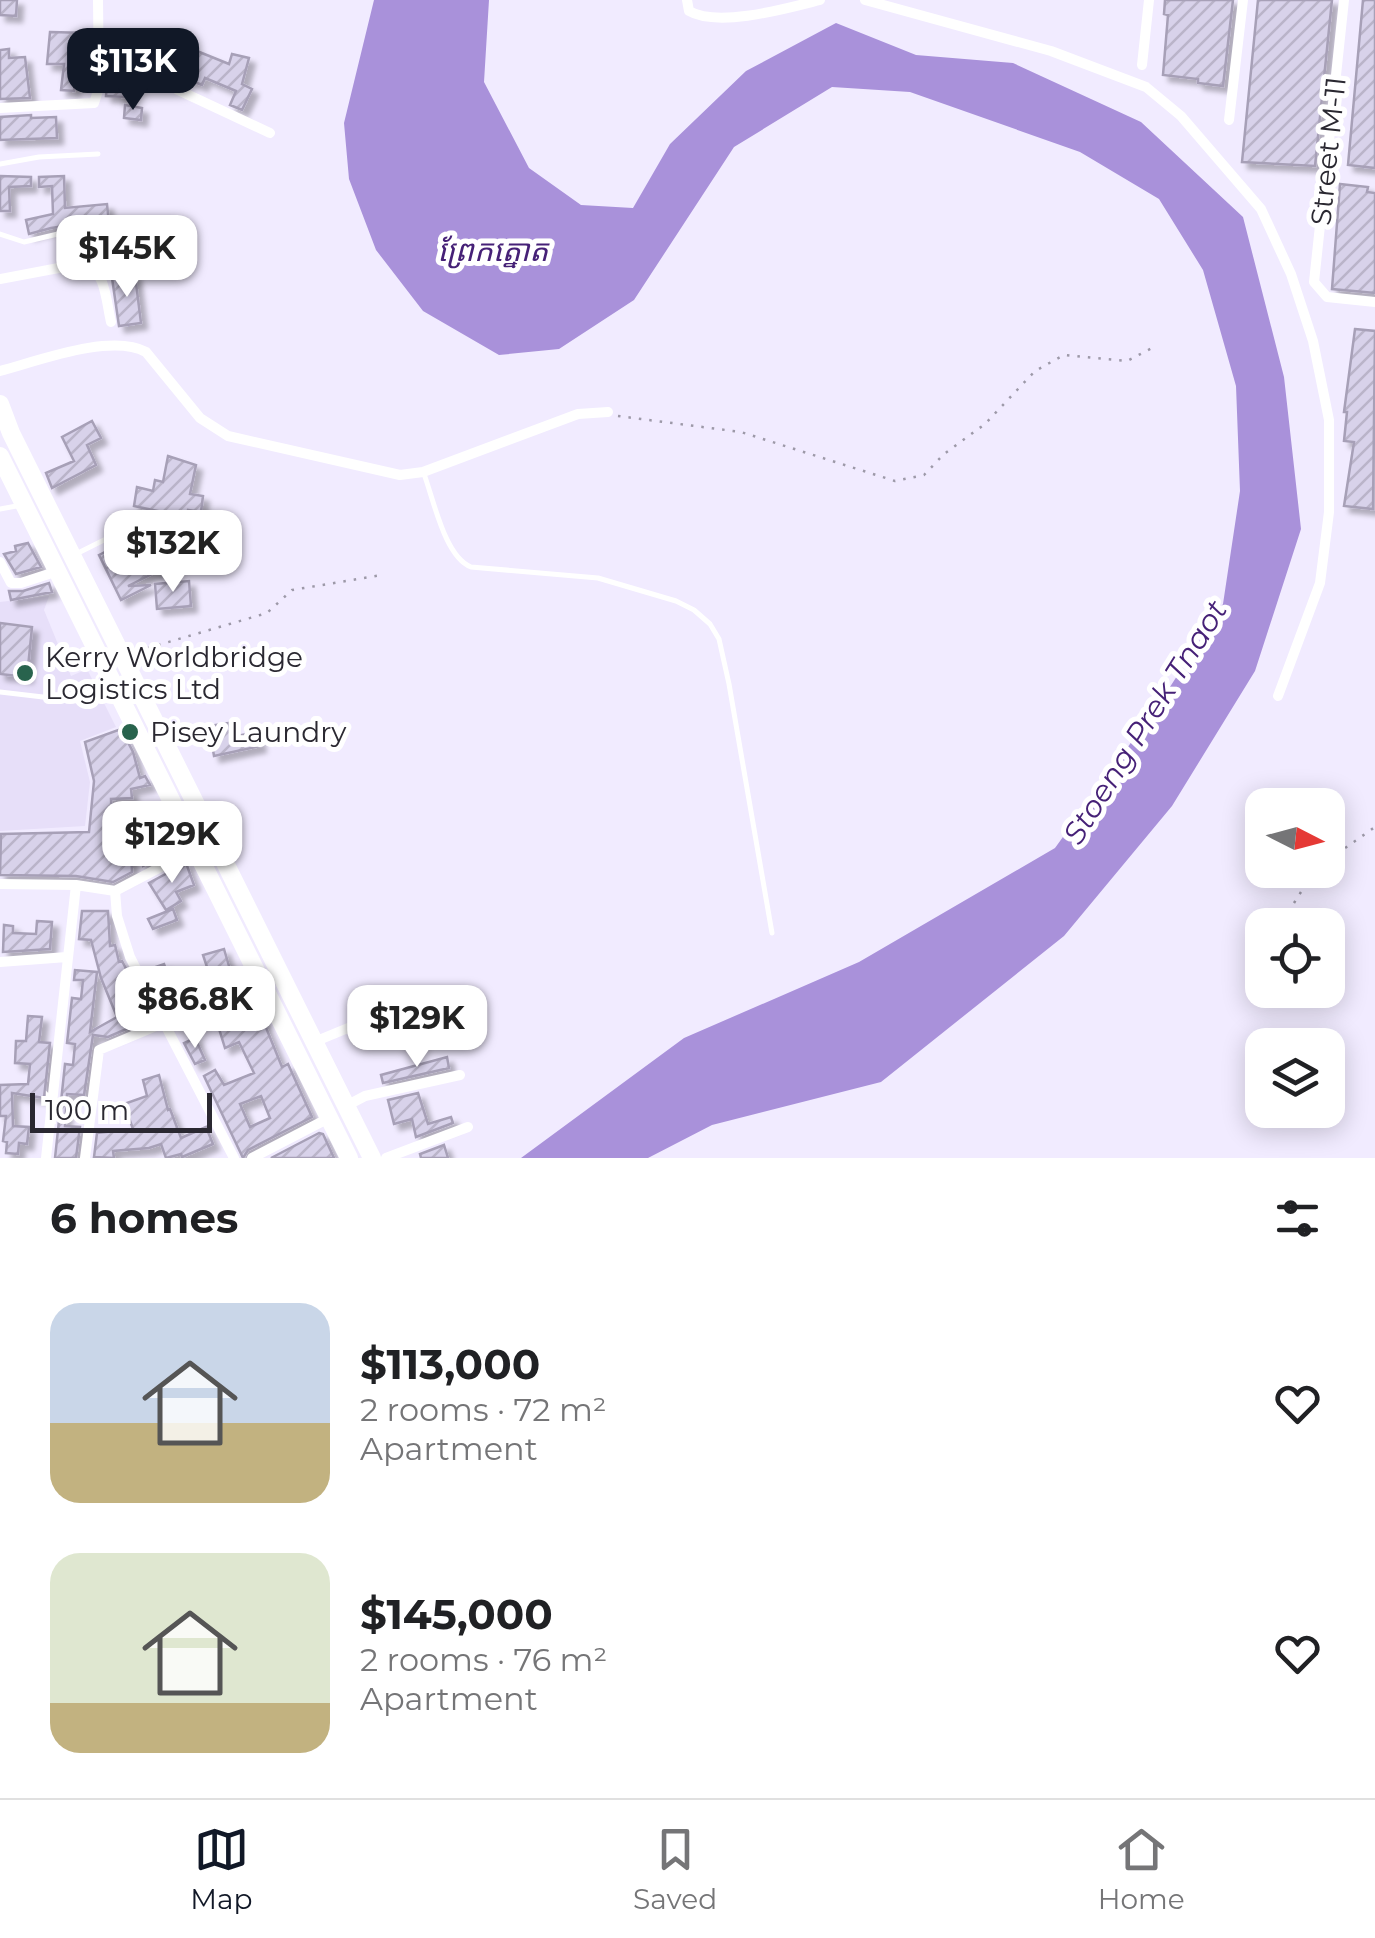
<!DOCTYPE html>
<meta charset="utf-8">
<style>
body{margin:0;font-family:Montserrat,"Noto Sans Khmer",sans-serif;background:#f2f2f2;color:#202124;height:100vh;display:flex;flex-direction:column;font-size:38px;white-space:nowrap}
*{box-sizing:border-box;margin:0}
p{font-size:32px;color:#757577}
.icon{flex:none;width:55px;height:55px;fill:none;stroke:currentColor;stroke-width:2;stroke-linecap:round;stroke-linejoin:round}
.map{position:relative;height:1158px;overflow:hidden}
.details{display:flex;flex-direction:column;background:#fff;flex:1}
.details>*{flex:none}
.needle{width:65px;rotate:96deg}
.fabs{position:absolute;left:1245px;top:788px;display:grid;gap:20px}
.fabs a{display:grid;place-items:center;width:100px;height:100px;border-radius:20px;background:#fff;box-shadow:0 5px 25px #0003;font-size:50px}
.scale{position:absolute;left:30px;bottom:25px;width:182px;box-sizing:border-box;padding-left:10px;border:5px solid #2a2831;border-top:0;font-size:28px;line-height:35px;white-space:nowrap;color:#2a2831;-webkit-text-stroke:8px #fff;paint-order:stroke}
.price{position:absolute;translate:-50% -85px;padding:0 22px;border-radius:20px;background:#fff;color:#222;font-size:32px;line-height:65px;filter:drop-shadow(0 2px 5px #0008)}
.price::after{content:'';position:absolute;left:50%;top:60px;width:30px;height:22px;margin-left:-15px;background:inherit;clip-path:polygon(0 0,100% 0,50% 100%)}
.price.selected{background:#111827;color:#fff}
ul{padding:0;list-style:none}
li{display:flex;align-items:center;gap:30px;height:250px;padding:0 50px}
li span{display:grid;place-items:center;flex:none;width:280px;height:200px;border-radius:30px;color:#555}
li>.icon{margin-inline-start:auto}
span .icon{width:120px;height:120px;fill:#fffc;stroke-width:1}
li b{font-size:42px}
h2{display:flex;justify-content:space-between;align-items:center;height:120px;padding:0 50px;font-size:42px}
.dock{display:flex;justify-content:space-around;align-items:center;height:140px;border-top:2px solid #e0e0e0;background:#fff;font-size:28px;color:#757577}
.dock a{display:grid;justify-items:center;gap:5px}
.dock .selected{color:#111827}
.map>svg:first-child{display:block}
.built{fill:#e7dff9}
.water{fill:#a991da}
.building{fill:url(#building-hatch);stroke:#a7a0b7;stroke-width:2.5;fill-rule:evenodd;filter:url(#shadow)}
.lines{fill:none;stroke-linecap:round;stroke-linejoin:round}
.path{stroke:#9d99a8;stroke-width:2.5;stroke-dasharray:2.5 8;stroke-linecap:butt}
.lane{stroke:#fff;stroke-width:5}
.street{stroke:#fff;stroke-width:10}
.highway{stroke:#fff;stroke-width:18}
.poi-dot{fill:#28634d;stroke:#fff;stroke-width:4}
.labels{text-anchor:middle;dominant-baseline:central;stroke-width:10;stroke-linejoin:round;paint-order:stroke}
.street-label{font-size:28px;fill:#2a2831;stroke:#fff}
.poi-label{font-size:28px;fill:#2a2831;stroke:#fff;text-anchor:start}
.water-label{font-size:30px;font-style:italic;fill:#462177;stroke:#fff}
</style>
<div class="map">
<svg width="1375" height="1158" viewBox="0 0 1375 1158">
<defs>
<pattern id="building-hatch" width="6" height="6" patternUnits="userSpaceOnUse" patternTransform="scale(2.5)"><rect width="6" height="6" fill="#d8d2ea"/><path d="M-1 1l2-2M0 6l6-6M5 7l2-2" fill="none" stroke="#bab4c9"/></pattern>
<filter id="shadow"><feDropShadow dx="6" dy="6" stdDeviation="2.5" flood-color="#0004"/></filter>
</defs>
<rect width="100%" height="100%" fill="#f1ebff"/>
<!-- built -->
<path class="built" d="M49 596 44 610 71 676 87 669 116 727 80 741 90 782 85 826 0 831V602Z"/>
<!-- water -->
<path class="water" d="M374 0H489L484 82 529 168 581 205 633 208 670 144 746 71 836 23 916 55 1013 63 1141 122 1243 217 1284 377 1301 529 1255 671 1172 806 1064 936 881 1082 712 1125 648 1158H521L684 1038 859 962 1055 848 1161 701 1223 604 1240 491 1236 386 1203 270 1159 199 1080 152 910 92 832 87 734 147 634 300 559 349 499 355 423 311 376 250 349 179 344 123Z"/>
<!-- building -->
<path class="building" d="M0 0H17L16 16 0 15Z
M1165 0H1233L1223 86 1198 83V79L1163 75 1168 15 1164 14Z
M1258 0H1332L1315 166 1242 162Z
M1363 0H1375V168L1348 165Z
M50 32 89 33 88 64H76L74 91 61 90 64 64H47Z
M131 32 162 34 161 50 108 42V36H130Z
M187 47 229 64 232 54 249 58 242 84 252 89 242 110 230 105 236 91 205 78 202 85 190 80 196 65 182 59Z
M9 49V58L25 57 30 98 0 99V50Z
M108 69H119L118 82H125L124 97 106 96Z
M125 105 142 108 141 120 124 118Z
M31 115V118L56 117 57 138 0 140V117Z
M0 176 31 177V186L9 187 10 211H0Z
M64 176 65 208 107 204 111 243 120 241 123 256 97 261 87 255 86 248 100 245 93 222 51 228 29 234 26 220 53 214 52 186 39 187V177Z
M1340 184 1368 187 1367 192 1375 193V293L1332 289Z
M135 275 141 323 119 326 112 278Z
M1355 329 1375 331 1373 509 1344 506 1354 442 1344 441 1347 412H1344Z
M92 421 101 438 87 445 96 465 52 488 46 473 74 461 62 437Z
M168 456 196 465 190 494 203 496 201 512 188 510 186 517 134 506 137 487 153 491 155 480 163 482Z
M151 531 161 552 162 543 172 564 128 586 151 585 121 600 99 555 117 546 121 555 141 545 138 538Z
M28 543 41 567 16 574 4 554 16 551 15 546Z
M189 581 191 606 157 609 155 584Z
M49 583 52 592 11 600 9 591H23Z
M0 623 32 627 27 677 0 674Z
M229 723 232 737 257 732 260 746 214 756 209 726Z
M121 729 133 752 140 778 145 776 150 785 131 789 132 798 111 799 112 824 160 806 180 847 143 866 130 830 132 872 113 882 76 876 0 875 1 834 89 832 94 781 85 742Z
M186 863 194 885 176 892 181 901 166 910 149 883Z
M173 909 177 920 153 929 148 919Z
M82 911H108L110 946 115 945 119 962 122 961 152 1018 108 1037 93 1035 84 1095 67 1094 65 1126 80 1127 76 1158H55L65 1064 73 1065 75 1044 67 1043 72 998 81 999 83 980H74L75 970 97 972 90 1032 117 1017 101 978 91 940 79 939Z
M37 921 52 922 50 949 3 952 4 925 13 926V933L36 934Z
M224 949 231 973 221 976 226 987 168 1012 166 1007 202 992 196 973 208 970 203 955Z
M164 964 170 982 155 987 147 970Z
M256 1003 282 1067 288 1064 312 1117 248 1150 243 1158 204 1076 215 1070 224 1085 254 1073 239 1042 225 1048 216 1019ZM261 1096 270 1118 250 1127 240 1104Z
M428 1006 431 1024 416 1026 414 1008Z
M28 1016 42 1017 39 1042 50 1043 44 1098 12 1093 13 1126 29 1127 27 1144 19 1143 18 1154 6 1153 7 1142 3 1141 6 1116H0V1085L28 1084 30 1064 15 1063 16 1041H26Z
M195 1038 205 1060 195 1064 184 1043Z
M447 1057 449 1068 383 1083 381 1075Z
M159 1075 168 1110 170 1109 181 1138 206 1127 213 1144 182 1157 181 1154 166 1158 161 1144 149 1148 113 1151 114 1158 94 1157 97 1133 133 1129 124 1104 147 1096 143 1080Z
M418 1093 428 1124 451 1117 453 1123 416 1137 412 1119 394 1124 388 1100Z
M319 1133 323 1134 334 1158H271Z
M444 1145 448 1158H421L420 1154Z"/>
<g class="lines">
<!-- path -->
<path class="path" d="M618 416 741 432 895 481 924 475 944 454 985 424 1035 371 1064 355 1127 361 1156 346
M138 651 267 613 292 590 382 575
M1328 860 1375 827
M1294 903 1315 870"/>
<!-- lane -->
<path class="lane" d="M0 164 39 157 98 154
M0 234 24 242 75 230
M424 474C434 501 445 557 471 567L598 578 676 601 694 610 710 624 719 639 729 684 772 933
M0 509 22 505
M76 554 108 538 114 539
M0 692 86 702 132 682"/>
<!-- street -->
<path class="street" d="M687 0 689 11C718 28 788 8 820 0
M865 0 1051 51 1146 87 1181 116 1261 209 1291 274 1313 341 1329 420V512L1320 583 1278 696
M1344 0 1314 282 1327 297 1375 302
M99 50 136 53 178 90 270 133
M1142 65 1149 0
M0 108 94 103 99 88 98 0
M1229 120 1243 0
M0 279 85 263C106 272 106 301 111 322
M0 371C38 361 111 333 146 352L200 418 228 436 400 475 423 472 578 414 608 412
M0 562 11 583H21L58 571
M0 884 76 885 115 891 195 849
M115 891 117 916 130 957 234 1158
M0 962 67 957
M314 1042 348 1028 361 1038 385 1030
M346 1106 365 1096 460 1075
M46 1158 76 885
M85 1158 99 1050 261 982
M252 1158 329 1118
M386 1158 468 1127"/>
<!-- highway -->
<path class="highway" d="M0 404 11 433 372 1158
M0 456 349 1158"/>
</g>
<!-- markers -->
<g class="poi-dot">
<circle cx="25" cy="673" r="10"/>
<circle cx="130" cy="732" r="10"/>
</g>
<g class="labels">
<!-- street labels -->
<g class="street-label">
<text transform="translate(1328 151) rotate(-84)">Street M-11</text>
</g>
<!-- poi labels -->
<g class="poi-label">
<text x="45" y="657">Kerry Worldbridge<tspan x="45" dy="32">Logistics Ltd</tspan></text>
<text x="150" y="732">Pisey Laundry</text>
</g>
<!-- water labels -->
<g class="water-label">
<text x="493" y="250">ព្រែកត្នោត</text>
<text transform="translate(1145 722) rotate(-58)">Stoeng Prek Tnaot</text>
</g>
</g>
</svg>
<div class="fabs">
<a><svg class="needle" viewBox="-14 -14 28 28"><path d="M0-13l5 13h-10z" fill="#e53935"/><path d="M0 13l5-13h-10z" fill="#757577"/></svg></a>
<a><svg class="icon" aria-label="locate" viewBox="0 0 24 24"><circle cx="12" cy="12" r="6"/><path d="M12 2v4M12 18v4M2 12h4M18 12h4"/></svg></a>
<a><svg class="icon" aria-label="layers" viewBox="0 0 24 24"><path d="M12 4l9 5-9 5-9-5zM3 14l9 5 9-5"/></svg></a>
</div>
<div class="scale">100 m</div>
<b class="price selected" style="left:133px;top:113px">$113K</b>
<b class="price" style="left:127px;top:300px">$145K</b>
<b class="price" style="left:173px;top:595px">$132K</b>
<b class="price" style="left:172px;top:886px">$129K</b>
<b class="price" style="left:195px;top:1051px">$86.8K</b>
<b class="price" style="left:417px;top:1070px">$129K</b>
</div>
<section class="details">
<h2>6 homes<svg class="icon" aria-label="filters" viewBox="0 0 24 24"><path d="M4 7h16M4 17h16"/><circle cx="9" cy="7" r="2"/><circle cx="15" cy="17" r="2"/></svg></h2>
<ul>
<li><span style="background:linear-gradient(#c9d6e8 60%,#c2b280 0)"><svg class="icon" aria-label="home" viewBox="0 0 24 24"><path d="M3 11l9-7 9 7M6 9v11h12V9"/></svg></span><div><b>$113,000</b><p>2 rooms · 72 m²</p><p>Apartment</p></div><svg class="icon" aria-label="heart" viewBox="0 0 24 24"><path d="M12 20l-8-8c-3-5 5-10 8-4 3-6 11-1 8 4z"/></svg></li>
<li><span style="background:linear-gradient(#dfe7d0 75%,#c2b280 0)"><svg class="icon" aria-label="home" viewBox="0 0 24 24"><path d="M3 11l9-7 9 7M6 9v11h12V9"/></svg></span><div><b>$145,000</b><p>2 rooms · 76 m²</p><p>Apartment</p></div><svg class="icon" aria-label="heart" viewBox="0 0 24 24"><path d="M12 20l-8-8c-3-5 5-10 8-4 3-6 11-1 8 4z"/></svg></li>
</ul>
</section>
<nav class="dock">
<a class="selected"><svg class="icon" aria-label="map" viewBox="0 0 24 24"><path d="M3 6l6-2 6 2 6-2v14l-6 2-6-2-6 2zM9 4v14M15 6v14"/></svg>Map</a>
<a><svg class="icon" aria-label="saved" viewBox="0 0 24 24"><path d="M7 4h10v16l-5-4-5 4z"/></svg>Saved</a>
<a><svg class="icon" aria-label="home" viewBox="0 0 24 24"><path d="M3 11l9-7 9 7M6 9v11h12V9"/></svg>Home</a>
</nav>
